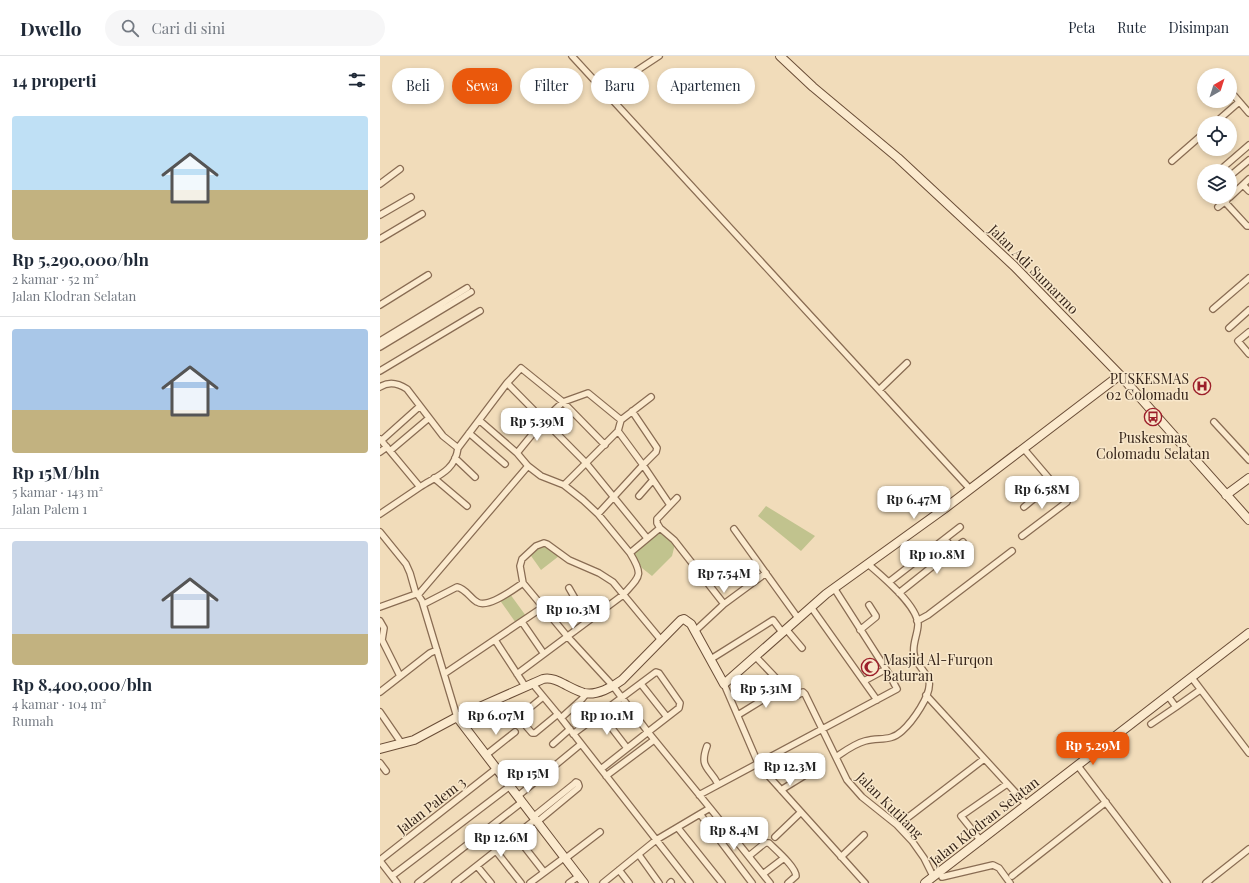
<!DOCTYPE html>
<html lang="id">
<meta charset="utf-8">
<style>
body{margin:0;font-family:"Playfair Display",serif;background:#f6f6f7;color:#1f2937;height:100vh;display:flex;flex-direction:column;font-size:15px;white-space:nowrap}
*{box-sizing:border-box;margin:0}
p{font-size:13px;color:#747a83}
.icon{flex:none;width:22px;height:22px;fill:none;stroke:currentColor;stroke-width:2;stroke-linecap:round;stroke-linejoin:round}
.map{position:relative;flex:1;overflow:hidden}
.details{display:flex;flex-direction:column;background:#fff;width:380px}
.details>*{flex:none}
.banner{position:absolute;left:12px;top:12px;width:380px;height:36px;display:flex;gap:8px}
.needle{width:26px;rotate:39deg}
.buttons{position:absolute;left:817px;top:12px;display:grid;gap:8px}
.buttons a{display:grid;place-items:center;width:40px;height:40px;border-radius:50%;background:#fff;box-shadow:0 2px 6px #0003;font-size:20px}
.price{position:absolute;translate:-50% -34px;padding:0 9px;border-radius:8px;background:#fff;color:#222;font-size:13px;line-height:26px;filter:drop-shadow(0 1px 2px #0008)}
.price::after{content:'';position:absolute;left:50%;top:24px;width:12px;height:9px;margin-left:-6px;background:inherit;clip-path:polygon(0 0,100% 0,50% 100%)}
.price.active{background:#ea580c;color:#fff}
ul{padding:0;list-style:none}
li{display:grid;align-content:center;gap:8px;height:212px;padding:0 12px}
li+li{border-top:1px solid #e0e1e3}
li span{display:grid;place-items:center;height:124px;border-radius:4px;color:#555}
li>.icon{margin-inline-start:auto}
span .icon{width:72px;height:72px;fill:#fffc;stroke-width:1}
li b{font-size:17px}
h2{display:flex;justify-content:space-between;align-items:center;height:48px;padding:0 12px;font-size:17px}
.pill{padding:0 14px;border-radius:18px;background:#fff;box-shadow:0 2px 6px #0003;font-size:14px;line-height:36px}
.pill.active{background:#ea580c;color:#fff}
header{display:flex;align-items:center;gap:24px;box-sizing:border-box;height:56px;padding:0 20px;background:#fff;border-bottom:1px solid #e0e1e3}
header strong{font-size:19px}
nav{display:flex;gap:22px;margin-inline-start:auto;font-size:14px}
.search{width:280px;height:36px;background:#f6f6f7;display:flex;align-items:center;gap:10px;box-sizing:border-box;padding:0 14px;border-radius:22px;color:#747a83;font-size:15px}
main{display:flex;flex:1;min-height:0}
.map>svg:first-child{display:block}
.cemetery{fill:#c1c38e}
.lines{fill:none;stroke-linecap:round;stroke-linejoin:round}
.street-casing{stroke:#896c53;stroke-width:8}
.secondary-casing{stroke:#6a4d37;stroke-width:10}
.street{stroke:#fbeace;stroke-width:5.5}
.secondary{stroke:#fbeace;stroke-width:8}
.labels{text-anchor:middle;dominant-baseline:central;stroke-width:3;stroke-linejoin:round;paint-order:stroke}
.street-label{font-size:14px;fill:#36251a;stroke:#f8e7ca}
.poi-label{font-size:14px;fill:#36251a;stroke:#f8e7ca;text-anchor:end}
</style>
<header>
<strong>Dwello</strong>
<div class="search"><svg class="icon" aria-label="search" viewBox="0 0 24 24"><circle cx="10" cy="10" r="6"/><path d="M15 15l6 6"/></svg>Cari di sini</div>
<nav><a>Peta</a><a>Rute</a><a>Disimpan</a></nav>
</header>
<main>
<section class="details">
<h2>14 properti<svg class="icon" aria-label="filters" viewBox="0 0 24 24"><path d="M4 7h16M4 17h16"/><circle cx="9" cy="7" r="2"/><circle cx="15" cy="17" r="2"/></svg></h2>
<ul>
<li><span style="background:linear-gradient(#bfe0f5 60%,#c2b280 0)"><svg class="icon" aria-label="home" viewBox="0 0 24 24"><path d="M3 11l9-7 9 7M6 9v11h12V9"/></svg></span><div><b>Rp 5,290,000/bln</b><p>2 kamar · 52 m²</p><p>Jalan Klodran Selatan</p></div></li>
<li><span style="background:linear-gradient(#a9c7e8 65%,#c2b280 0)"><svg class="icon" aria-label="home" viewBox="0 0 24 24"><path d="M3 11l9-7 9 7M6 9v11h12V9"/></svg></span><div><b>Rp 15M/bln</b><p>5 kamar · 143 m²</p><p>Jalan Palem 1</p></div></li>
<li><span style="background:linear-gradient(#c9d6e8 75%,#c2b280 0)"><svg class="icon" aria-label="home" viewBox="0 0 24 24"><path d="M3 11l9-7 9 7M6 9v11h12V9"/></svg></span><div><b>Rp 8,400,000/bln</b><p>4 kamar · 104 m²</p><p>Rumah</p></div></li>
</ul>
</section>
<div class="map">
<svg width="869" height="827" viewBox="0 0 869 827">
<rect width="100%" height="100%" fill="#f1dcba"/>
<!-- cemetery -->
<path class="cemetery" d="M386 450 435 480 421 495 378 460Z
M279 475 295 488 292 500 272 520 262 512 252 497Z
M165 490 179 500 161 514 149 497 153 493Z
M130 538 146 560 136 567 119 543Z"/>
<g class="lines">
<defs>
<path id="street" d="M192 0 590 433
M226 35 279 0
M851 36 869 57
M835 67 859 46
M792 105 824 77
M839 115 869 89
M850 120 869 104
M0 128 20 113
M863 129 869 135
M850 141 869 123
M845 146 867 170H869
M838 151 847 144
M0 159 31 141
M0 183 42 158
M0 249 48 219
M833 253 869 222
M849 272 869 254
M869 276 858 285 869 298
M0 285 87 232
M0 291 91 236
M0 315 100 255
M127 327 206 407 267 482
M0 331C9 325 18 327 27 333L63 380 78 392 127 327 141 312 183 346 208 337 241 364 271 341
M499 334 527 307
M99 364 137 397 148 410 161 420 184 429 203 444 218 458 250 497
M241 364 238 375 263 409 276 396 277 392 252 355
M834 366 869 404
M89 377 125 408
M0 383 40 431 0 458
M2 384 40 350
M644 393 673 427 644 451
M10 395 49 362
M0 396 7 391
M137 397 164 364 183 346 225 389
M75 402 95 421
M54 422 87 450
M184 429 238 375
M40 431C57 420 75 415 78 392
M259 440 273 424
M218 458 263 409 290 449
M280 472 277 467V463L297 442
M354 473 418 562
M0 476 26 508 30 517 36 538 38 539 42 545 77 661
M642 480 687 446V443L673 427
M565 483 574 494
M509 526 580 471
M189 532 208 565
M519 537 583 486
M38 539 148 410
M44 548 77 531C86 533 90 542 97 546 108 553 134 533 143 527
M0 551 36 538
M431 551 497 644
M0 565 4 572 2 584 20 620
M537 565 548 559 632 495
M142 566 164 598
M406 573 422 592
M480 574 496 561V560L489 549
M315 575 344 548 386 517
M115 584 145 630
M376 601 412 639 416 640 423 636 425 638 467 724 482 741 517 769 532 785 544 802 553 820
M331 603 393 564 402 576
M64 618 163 551
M137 618 243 539C260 520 264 520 250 497L280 472 294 484 344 548
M812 622 869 697
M484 625 506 613
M152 627 181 662 310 827
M261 628 287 661
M344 628 378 707 385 716 485 827
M0 636 50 597 57 594
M546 639 647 749
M163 641 140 660 139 662 152 677H155L178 658
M796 651 820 634
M0 656 22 688
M221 658 247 692
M358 659 405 630
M181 662 202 643 206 638
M771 668 796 651 788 640
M193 678 276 616 279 617 300 647 299 652 268 676 233 630 187 580 143 527 140 510 142 503 156 490 164 487 167 488 189 504 219 517 233 526 281 584
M173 688 190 673
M327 690C319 712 329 711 338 728
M106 699 135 676
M456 701C465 695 474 688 485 685 500 681 510 686 522 675 532 666 552 639 549 625 546 615 536 609 534 598 532 588 538 578 538 568 537 549 502 520 488 508
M0 707 6 715
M698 710 787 827
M221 713 268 676 330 752 276 784 223 827
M226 720 274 684
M401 734 427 718
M319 739 517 633 509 618 454 532
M138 740 201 688
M330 752 390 827
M320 758 372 827
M153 761 194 728 196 726 198 727 199 730 198 732 157 766
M522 766 604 703
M298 772 342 827
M136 780 164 816
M395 781 421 756
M601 785 581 760 627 728
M116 795 141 827
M259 799 279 827
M369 800 385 787H389C396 794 416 811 416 820L408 827
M461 801 484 779
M186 802 220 776
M0 804 117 712
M0 805 17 827
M97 810 111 827
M239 814 249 827
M383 818 404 802
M12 820 130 730
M632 820 726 746
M562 821 613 809 619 812 630 827
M38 827 142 746
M75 827 156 763
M150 827 185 801
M189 827 199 820
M290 827 291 826
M826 827 869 793"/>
<path id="secondary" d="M400 0 433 31 518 102 634 210 740 319 869 464
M846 439 869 422
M77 661 204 827
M0 693 34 684 77 661 163 623C170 621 177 624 184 628 190 631 197 635 204 637 216 640 233 631 242 624L297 568 301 564 304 563 311 568 344 628 446 538 564 453 740 319
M545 827 869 577"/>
</defs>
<!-- street casing -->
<use href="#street" class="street-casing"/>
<!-- secondary casing -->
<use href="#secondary" class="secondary-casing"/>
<!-- street -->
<use href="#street" class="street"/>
<!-- secondary -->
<use href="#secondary" class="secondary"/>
</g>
<!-- icons -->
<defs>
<symbol id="hospital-ring" viewBox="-11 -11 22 22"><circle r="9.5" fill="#f8e7ca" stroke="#9c1f2a" stroke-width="1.5"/><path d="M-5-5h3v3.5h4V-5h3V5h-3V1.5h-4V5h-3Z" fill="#9c1f2a"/></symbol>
<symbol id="bus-ring" viewBox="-11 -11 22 22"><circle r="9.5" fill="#f8e7ca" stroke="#9c1f2a" stroke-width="1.5"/><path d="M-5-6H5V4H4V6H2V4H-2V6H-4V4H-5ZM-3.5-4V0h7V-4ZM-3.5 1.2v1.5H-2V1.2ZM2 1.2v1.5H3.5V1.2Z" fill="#9c1f2a"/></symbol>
<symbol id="mosque-ring" viewBox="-11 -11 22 22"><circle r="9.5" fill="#f8e7ca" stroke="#9c1f2a" stroke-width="1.5"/><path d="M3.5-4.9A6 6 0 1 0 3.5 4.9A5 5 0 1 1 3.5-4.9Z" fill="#9c1f2a"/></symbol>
</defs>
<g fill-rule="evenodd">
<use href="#hospital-ring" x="812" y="320" width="20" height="20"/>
<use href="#bus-ring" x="763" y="351" width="20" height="20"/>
<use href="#mosque-ring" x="480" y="601" width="20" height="20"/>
</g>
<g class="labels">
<!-- street labels -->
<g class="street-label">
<text transform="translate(654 213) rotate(45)">Jalan Adi Sumarmo</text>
<text transform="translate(51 749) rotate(-38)">Jalan Palem 3</text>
<text transform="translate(510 749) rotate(45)">Jalan Kutilang</text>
<text transform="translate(604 765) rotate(-38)">Jalan Klodran Selatan</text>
</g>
<!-- poi labels -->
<g class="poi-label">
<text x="809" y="322">PUSKESMAS<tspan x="809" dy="16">02 Colomadu</tspan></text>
<text x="773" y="381" text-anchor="middle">Puskesmas<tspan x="773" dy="16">Colomadu Selatan</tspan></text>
<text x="503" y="603" text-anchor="start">Masjid Al-Furqon<tspan x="503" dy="16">Baturan</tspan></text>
</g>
</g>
</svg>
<div class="buttons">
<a><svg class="needle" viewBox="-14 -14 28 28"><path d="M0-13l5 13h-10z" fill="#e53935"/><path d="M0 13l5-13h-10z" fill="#747a83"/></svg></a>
<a><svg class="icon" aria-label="locate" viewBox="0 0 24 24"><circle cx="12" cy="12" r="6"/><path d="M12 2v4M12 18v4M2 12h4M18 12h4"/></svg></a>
<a><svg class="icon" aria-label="layers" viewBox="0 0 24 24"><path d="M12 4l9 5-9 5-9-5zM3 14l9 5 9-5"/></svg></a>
</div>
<b class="price" style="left:157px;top:386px">Rp 5.39M</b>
<b class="price" style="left:662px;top:454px">Rp 6.58M</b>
<b class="price" style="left:534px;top:464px">Rp 6.47M</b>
<b class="price" style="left:557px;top:519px">Rp 10.8M</b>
<b class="price" style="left:344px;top:538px">Rp 7.54M</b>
<b class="price" style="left:193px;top:574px">Rp 10.3M</b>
<b class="price" style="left:386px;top:653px">Rp 5.31M</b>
<b class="price" style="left:116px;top:680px">Rp 6.07M</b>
<b class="price" style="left:227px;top:680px">Rp 10.1M</b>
<b class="price active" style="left:713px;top:710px">Rp 5.29M</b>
<b class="price" style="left:410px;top:731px">Rp 12.3M</b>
<b class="price" style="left:148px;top:738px">Rp 15M</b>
<b class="price" style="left:354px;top:795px">Rp 8.4M</b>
<b class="price" style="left:121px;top:802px">Rp 12.6M</b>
<div class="banner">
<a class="pill">Beli</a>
<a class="pill active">Sewa</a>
<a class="pill">Filter</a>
<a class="pill">Baru</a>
<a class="pill">Apartemen</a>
</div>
</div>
</main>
